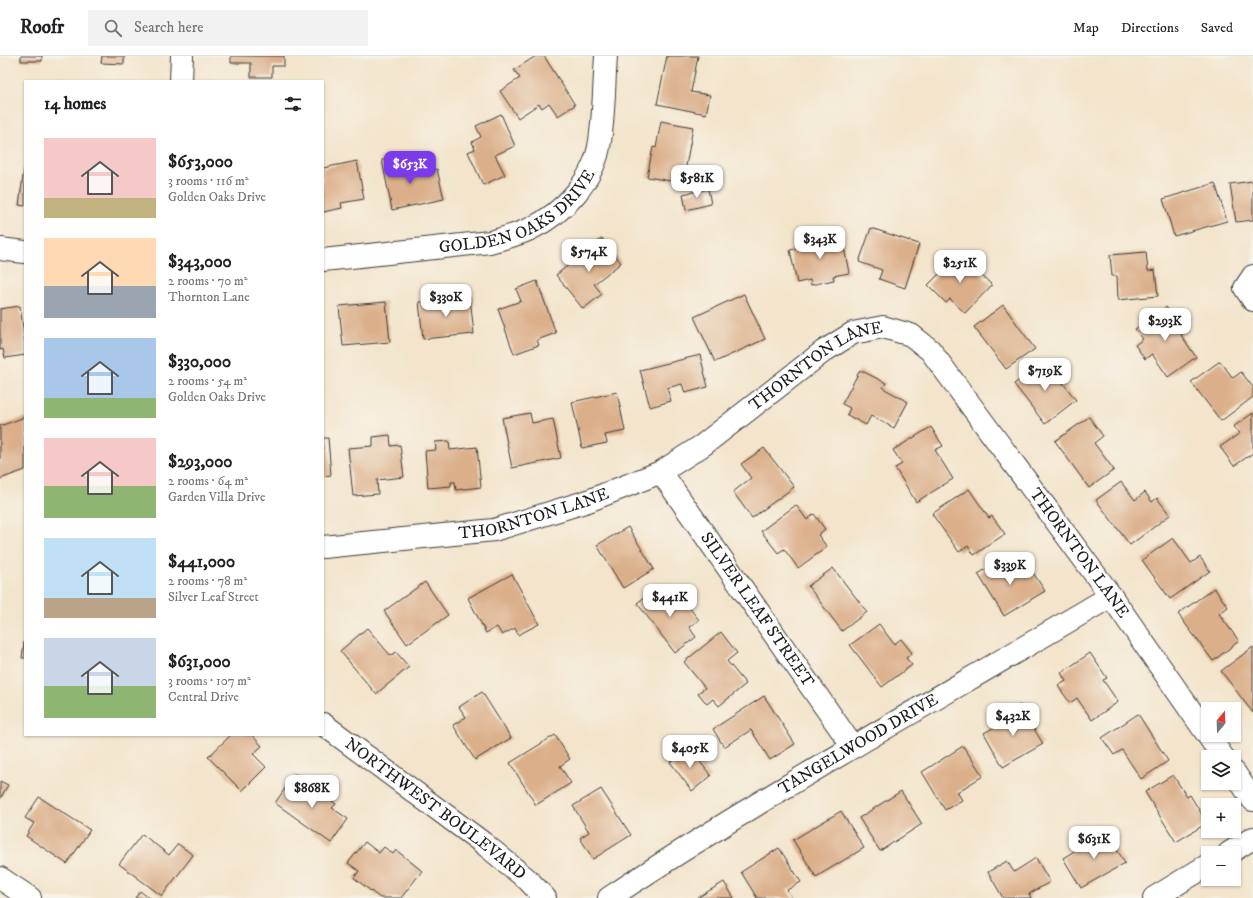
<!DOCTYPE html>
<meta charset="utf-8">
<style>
body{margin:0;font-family:"IM FELL DW Pica",serif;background:#f2f2f2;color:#202124;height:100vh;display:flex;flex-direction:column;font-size:15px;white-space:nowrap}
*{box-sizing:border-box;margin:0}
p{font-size:13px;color:#757577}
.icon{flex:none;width:22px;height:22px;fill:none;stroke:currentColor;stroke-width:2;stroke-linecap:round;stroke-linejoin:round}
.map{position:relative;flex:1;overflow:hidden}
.panel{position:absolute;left:24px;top:24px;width:300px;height:656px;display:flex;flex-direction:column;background:#fff;border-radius:0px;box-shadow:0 1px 3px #0004}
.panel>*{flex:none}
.needle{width:26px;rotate:19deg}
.buttons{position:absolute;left:1201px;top:646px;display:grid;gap:8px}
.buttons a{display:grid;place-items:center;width:40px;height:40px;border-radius:0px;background:#fff;box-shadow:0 1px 3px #0004;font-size:20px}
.price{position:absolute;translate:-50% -34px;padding:0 9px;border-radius:8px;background:#fff;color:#222;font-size:13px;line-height:26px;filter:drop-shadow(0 1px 2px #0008)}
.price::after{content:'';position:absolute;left:50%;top:24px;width:12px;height:9px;margin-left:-6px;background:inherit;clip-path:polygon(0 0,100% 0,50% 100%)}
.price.current{background:#7c3aed;color:#fff}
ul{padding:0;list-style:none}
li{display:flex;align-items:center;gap:12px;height:100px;padding:0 20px}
li span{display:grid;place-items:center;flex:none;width:112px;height:80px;border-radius:0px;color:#555}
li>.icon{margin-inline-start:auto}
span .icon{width:48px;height:48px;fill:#fffc;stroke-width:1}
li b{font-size:17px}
h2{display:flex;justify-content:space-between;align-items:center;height:48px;padding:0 20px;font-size:17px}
header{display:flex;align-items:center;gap:24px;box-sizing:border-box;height:56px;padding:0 20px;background:#fff;border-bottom:1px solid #e0e0e0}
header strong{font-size:19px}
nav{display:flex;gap:22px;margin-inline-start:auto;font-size:14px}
.search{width:280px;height:36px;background:#f2f2f2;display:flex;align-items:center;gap:10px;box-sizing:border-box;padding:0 14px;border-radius:0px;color:#757577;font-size:15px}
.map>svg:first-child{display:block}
.building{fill:#dbaf89}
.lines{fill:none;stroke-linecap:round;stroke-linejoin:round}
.minor-casing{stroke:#3c3a36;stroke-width:24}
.minor{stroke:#fff;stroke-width:22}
.labels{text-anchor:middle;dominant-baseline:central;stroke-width:3.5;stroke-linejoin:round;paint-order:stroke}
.street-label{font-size:17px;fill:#1c1c1c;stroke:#f7f3e8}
</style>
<header>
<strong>Roofr</strong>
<div class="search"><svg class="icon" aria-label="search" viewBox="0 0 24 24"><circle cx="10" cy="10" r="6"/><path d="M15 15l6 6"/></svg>Search here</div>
<nav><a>Map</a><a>Directions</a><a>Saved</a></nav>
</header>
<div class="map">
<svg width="1253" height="842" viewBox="0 0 1253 842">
<rect width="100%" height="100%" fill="#f7f3e8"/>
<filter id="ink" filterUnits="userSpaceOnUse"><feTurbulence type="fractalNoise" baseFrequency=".025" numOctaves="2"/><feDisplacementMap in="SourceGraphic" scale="8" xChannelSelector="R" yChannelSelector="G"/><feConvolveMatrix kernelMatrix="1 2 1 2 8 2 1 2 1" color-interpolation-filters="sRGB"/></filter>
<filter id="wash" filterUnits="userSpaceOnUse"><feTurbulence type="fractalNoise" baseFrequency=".012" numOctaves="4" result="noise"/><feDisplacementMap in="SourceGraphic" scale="16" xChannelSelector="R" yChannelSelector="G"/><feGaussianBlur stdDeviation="0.9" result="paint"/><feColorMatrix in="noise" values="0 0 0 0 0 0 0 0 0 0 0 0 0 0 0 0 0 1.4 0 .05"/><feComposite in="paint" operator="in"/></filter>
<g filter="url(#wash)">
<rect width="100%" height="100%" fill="#f3e4cb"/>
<g id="blocks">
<!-- building -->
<path class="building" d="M21 0H42V5H21Z
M102 0H124V8L101 7Z
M231 0H284V10H272V21H251V7H231Z
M536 0H544L575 49 558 60 549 47 542 52 539 48 518 62 500 35 520 22 514 14Z
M667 0H698L691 36 710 39 706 58 657 48Z
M501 58 515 90 495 99 505 119 483 129 468 96 475 93 472 86 481 81 476 70Z
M661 65 693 71 683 127 647 121 653 91 656 92Z
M403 99 407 120 437 113 444 143 392 154 382 104Z
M357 105 364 143 341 147 342 152 323 156V112Z
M24 113H25V150L19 149Z
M1253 125V164L1236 166 1230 128Z
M1215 127 1227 165 1174 180 1163 143Z
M708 133 711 148 686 154 683 138Z
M828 172 831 184 842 181 849 217 833 220 834 224 811 229 810 224 797 227 790 194 817 188 815 175Z
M871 172 919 188 905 232 879 223 882 214 859 206Z
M602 182 621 207 594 228 602 238 583 253 556 219Z
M1146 196 1148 215 1155 214 1158 240 1118 244 1117 220H1112L1110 199Z
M959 198 992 229 965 257 950 243 946 247 928 229Z
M537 225 556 277 537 284 539 289 514 298 498 253 521 245 516 233Z
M744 238 765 283 715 306 694 261Z
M470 241 474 278 423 283 419 246Z
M386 246 390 286 343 290 339 250Z
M1003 249 1035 293 1006 313 974 271Z
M20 250 25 286V299L5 302 3 293 0 294V253Z
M1166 251 1185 276 1181 279 1196 301 1168 321 1152 298 1145 303 1135 289 1143 283 1135 273Z
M700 299 708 331 685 337 682 328 667 332 671 345 650 351 640 314Z
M1046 305 1076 344 1045 368 1014 328Z
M1220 305 1233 322 1241 316 1253 331V341L1221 365 1191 326Z
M860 314 886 327 883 332 908 346 894 372 871 360 866 369 847 359 850 352 842 348Z
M617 336 625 375 605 379 607 387 582 392 572 346Z
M530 357 532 367 553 363 561 402 512 412 502 362Z
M1253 357V397L1234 410 1220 391 1240 377 1233 371Z
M25 361V414L0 423V370Z
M1089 361 1103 380 1094 387 1114 414 1089 432 1055 385Z
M931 371 943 390 935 394 953 423 916 446 895 412 902 408 893 394Z
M390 379 391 390 400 389 404 421 377 424 378 438 353 440 348 392 373 390V381Z
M323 382H328L331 419 323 420Z
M449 385 450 394 477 391 481 431 456 434 455 426H451V430L428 432 425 395 436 394 435 386Z
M764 392 794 431 752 462 733 436 751 422 741 408Z
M1121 426 1135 444 1145 436 1152 446 1157 442 1170 459 1130 489 1096 444Z
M969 433 989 462 992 460 1005 478 974 499 968 490 959 496 932 458Z
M796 449 807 464 814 458 825 473 818 479 827 491 798 512 784 493 778 497 761 475Z
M628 471 654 513 623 532 597 489Z
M1173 482 1191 507 1200 501 1210 515 1170 543 1142 504Z
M1007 500 1018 519 1030 512 1045 535 1004 560 978 518Z
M833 512 867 556 842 575 808 530Z
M512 518 539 568 518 579 515 572 502 579 497 571 486 577 468 542Z
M425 526 448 559 407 588 384 555Z
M660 530 672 546 680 540 699 564 689 571 696 581 675 597 637 547Z
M1214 532 1228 551 1219 558 1239 585 1213 605 1178 558Z
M879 568 894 588 901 583 912 597 906 602 912 609 882 631 850 589Z
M367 572 391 600 396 596 409 611 376 638 340 595Z
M721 576 737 597 727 605 746 628 719 650 713 643 707 648 698 637 705 632 684 606Z
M24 586 25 587V602H22Z
M1253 591V657L1221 615Z
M1090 597 1107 622 1103 624 1118 646 1092 664 1077 642 1070 647 1058 630 1066 625 1061 617Z
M482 636 511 682 475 704 453 669 466 661 459 651Z
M764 640 795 688 770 704 751 674 724 691 713 673Z
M1020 649 1043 688 1003 711 984 677 1002 667 998 661Z
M1138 658 1168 705 1141 723 1122 694 1114 699 1102 682Z
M231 679H252L262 690 253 698 266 711 242 735 208 701Z
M555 679 570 703 560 710 571 727 536 749 510 707Z
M963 690 983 720 957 736 962 744 945 754 922 716Z
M689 691 711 720 692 735 670 706Z
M295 718 336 748 332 752 348 763 331 787 275 747Z
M1173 719 1187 741 1190 739 1207 767 1176 786 1145 736Z
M0 725 8 729 0 743Z
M601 733 631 779 593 803 580 782 589 776 573 750Z
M901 735 922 768 880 795 859 762Z
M39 741 90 774 67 808 26 780 34 767 25 762Z
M841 755 864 792 816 821 793 784Z
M1106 776 1125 807 1081 832 1063 802Z
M142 778 169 799 178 788 193 799 162 840 119 808Z
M365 786 379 797 384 791 393 798 396 794 422 815 401 842H380L354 822 359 815 348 807Z
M779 792 801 826 787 834 792 842H757L741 816Z
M1036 802 1050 826 1029 838 1031 842H1003L988 816 1007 805 1014 816Z
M724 826 734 842H697Z
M140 835 149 842H135Z"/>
</g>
</g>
<g filter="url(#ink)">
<use href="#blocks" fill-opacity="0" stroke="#3c3a36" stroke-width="1"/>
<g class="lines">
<defs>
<g id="minor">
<path d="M181 25 182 0"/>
<path d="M0 193 25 196"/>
<path id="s1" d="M323 204 490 186C504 182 517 179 530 173 564 157 595 123 600 85 604 57 604 28 606 0"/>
<path d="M1253 220 1245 232 1253 244"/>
<path id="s2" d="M661 416 853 691"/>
<path id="s3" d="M323 491 494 474 588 445 661 416 703 389 824 295 853 277 883 271 911 279 930 294 1111 540 1223 701"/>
<path id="s4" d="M323 668 483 787 528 824 545 842"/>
<path d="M1234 716 1253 744"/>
<path d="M1229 797 1253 782"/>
<path d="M0 822 30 842"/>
<path id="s5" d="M609 842C772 734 943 640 1111 540"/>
<path d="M1154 842 1208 809"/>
</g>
</defs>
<!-- minor casing -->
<use href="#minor" class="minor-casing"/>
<!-- minor -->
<use href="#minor" class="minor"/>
</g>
</g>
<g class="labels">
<!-- street labels -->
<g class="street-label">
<text stroke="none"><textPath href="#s1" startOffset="206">GOLDEN OAKS DRIVE</textPath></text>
<text stroke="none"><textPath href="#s3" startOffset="538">THORNTON LANE</textPath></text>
<text stroke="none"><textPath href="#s3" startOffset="214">THORNTON LANE</textPath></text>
<text stroke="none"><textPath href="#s3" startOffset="922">THORNTON LANE</textPath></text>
<text stroke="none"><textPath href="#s2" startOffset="168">SILVER LEAF STREET</textPath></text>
<text stroke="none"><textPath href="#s5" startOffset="293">TANGELWOOD DRIVE</textPath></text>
<text stroke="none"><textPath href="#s4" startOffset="141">NORTHWEST BOULEVARD</textPath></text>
</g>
</g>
</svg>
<div class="buttons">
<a><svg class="needle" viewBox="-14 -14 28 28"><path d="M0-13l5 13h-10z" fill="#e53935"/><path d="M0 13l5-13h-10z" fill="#757577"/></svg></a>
<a><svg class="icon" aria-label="layers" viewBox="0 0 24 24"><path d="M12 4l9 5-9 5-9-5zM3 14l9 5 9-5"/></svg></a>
<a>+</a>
<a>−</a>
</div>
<b class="price current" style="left:410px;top:129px">$653K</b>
<b class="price" style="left:697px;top:143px">$581K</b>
<b class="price" style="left:820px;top:204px">$343K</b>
<b class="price" style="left:589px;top:217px">$574K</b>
<b class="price" style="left:960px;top:228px">$251K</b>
<b class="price" style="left:446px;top:262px">$330K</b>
<b class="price" style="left:1165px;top:286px">$293K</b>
<b class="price" style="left:1045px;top:336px">$719K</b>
<b class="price" style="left:1010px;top:530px">$339K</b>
<b class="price" style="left:670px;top:562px">$441K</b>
<b class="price" style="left:1013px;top:681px">$432K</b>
<b class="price" style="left:690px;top:713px">$405K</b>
<b class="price" style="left:312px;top:753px">$868K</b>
<b class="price" style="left:1094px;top:804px">$631K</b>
<section class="panel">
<h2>14 homes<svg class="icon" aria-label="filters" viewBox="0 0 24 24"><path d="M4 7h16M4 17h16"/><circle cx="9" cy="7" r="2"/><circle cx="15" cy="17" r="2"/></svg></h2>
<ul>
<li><span style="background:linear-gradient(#f6c9c9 75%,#c2b280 0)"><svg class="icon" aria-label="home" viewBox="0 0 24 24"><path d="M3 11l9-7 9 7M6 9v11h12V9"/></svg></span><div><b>$653,000</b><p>3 rooms · 116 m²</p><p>Golden Oaks Drive</p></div></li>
<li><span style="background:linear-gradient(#ffd9b3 60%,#9aa5b1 0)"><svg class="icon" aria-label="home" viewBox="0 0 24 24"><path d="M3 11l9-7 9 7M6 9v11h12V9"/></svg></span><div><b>$343,000</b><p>2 rooms · 70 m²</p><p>Thornton Lane</p></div></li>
<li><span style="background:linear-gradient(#a9c7e8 75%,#8fb573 0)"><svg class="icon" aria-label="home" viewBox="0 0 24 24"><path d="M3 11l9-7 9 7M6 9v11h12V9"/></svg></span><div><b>$330,000</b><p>2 rooms · 54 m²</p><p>Golden Oaks Drive</p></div></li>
<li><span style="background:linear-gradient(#f6c9c9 60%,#8fb573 0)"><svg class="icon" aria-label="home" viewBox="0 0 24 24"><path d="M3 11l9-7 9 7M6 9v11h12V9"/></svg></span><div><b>$293,000</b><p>2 rooms · 64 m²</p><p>Garden Villa Drive</p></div></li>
<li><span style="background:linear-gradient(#bfe0f5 75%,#b9a48a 0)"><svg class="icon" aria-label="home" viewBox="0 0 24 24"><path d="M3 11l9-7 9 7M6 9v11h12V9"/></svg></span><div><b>$441,000</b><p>2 rooms · 78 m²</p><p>Silver Leaf Street</p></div></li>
<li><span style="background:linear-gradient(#c9d6e8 60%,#8fb573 0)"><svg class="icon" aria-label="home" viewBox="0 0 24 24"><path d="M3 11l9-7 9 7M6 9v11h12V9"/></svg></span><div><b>$631,000</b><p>3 rooms · 107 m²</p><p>Central Drive</p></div></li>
</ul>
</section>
</div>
